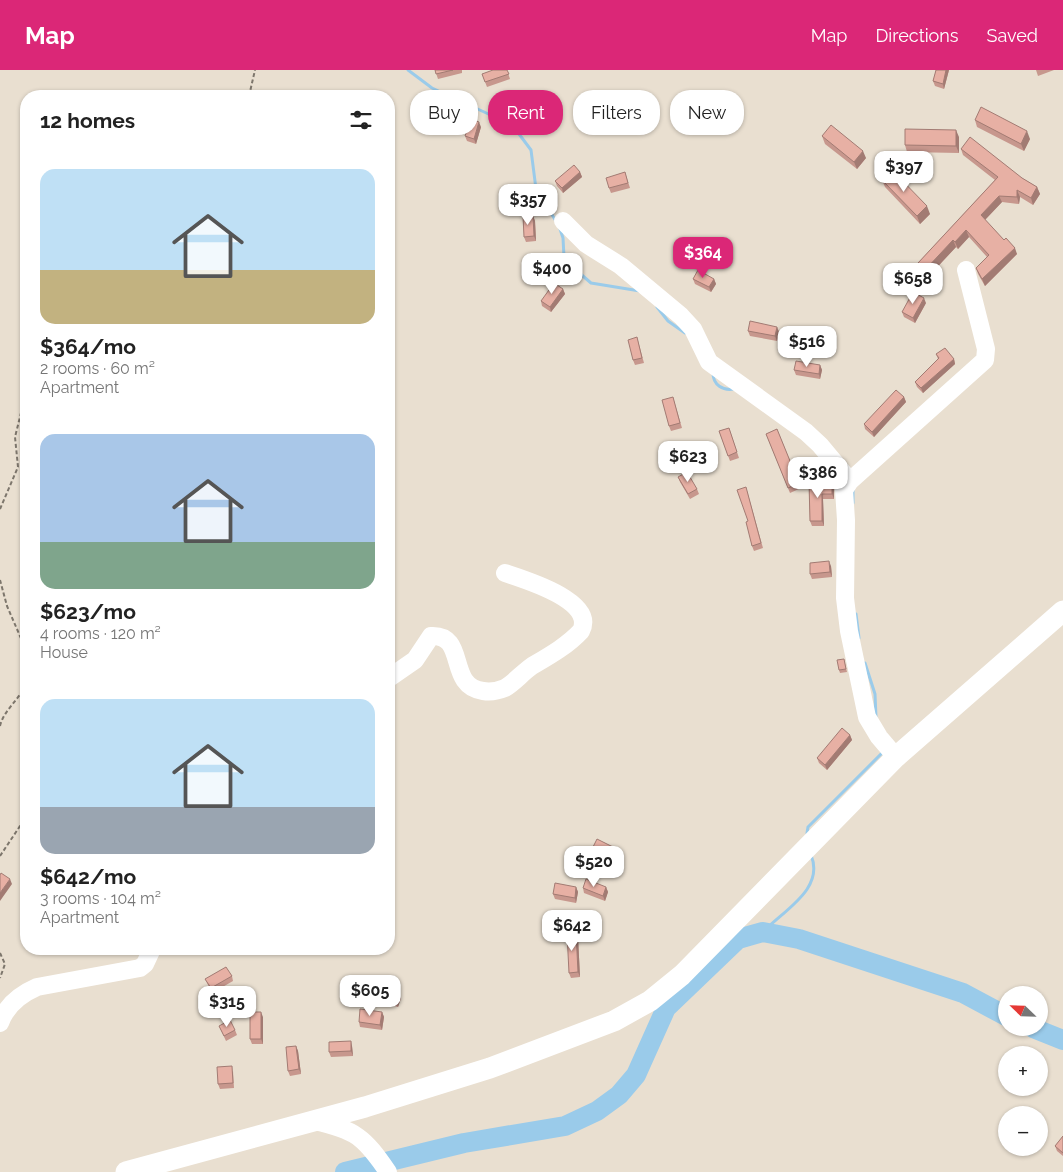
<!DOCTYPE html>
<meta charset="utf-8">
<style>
body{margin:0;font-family:Raleway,sans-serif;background:#f6f6f6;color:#222;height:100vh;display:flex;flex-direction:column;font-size:19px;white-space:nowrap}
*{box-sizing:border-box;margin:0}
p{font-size:16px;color:#767676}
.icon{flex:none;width:28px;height:28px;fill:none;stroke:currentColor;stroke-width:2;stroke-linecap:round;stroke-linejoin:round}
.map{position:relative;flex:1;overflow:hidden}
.side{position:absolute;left:20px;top:20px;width:375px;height:865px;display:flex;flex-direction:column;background:#fff;border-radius:20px;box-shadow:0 1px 4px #0004}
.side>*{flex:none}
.hud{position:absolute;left:410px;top:20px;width:475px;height:45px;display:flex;gap:10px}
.needle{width:32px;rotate:293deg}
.controls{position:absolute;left:998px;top:916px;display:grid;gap:10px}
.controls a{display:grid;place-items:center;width:50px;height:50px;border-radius:50%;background:#fff;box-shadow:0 1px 4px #0004;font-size:25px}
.price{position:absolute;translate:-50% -42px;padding:0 11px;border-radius:10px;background:#fff;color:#222;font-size:16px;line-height:32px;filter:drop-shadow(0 1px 2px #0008)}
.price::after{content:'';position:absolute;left:50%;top:30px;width:15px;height:11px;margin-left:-8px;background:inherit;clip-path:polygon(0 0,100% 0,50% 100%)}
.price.on{background:#db2777;color:#fff}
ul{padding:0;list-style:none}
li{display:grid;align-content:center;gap:10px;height:265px;padding:0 20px}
li span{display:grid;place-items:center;height:155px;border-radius:15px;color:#555}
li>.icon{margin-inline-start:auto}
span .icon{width:90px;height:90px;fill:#fffc;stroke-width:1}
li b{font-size:21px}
h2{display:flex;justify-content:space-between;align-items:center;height:60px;padding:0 20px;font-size:21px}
.pill{padding:0 18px;border-radius:20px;background:#fff;box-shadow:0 1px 4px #0004;font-size:18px;line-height:45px}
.pill.on{background:#db2777;color:#fff}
header{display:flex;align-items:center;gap:30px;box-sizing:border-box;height:70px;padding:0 25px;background:#db2777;color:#fff}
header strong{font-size:24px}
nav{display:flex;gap:28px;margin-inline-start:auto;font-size:18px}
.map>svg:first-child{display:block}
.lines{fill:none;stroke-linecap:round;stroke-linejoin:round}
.stream{stroke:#9acbea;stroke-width:3}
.river{stroke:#9acbea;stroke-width:20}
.path{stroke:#7d766c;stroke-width:2;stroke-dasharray:4 2.5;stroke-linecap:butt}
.minor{stroke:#fff;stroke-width:18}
.major{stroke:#fff;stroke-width:21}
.wall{fill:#c7978d}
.shaded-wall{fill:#a27b73}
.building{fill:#e7b0a4;stroke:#a27b73}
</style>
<header>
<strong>Map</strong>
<nav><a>Map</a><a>Directions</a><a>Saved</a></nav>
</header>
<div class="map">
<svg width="1063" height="1102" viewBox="0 0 1063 1102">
<rect width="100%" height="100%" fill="#e9dfd0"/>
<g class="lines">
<!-- stream -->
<path class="stream" d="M408 0 432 18 508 53 516 60 531 80 536 119 559 156 563 168 564 187 569 194 591 213 640 221
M657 237 668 251 685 263
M713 303C713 315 723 321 734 319
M853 433V417
M856 544 859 568
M865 593 875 624 876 648
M807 763 808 757 883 682
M763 862C784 840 825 819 811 785"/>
<!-- river -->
<path class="river" d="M1033 958 1063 970
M345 1102 464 1073 565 1056 597 1041 619 1025 636 1005 666 938 738 869 763 862 799 869 963 923 1006 946"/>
<!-- path -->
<path class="path" d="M249 26 255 0
M0 439 18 397 15 367 26 323
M0 510 7 536 26 580
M0 656C4 639 20 630 26 613
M0 786 26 747
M0 883 5 894 0 908"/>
<!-- minor -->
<path class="minor" d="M563 151 586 174 621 196 681 246 693 259 709 292 806 362 820 375 850 411
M389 608 415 590 431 566C468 564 446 616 483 621 490 622 498 621 505 618 515 612 522 603 532 596 549 586 567 576 581 561 596 531 526 510 505 503
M896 687 879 667 867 647 849 561 845 528 846 450 844 420 850 411 985 290 986 279 966 200
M0 953C6 936 21 924 37 917L140 898 145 894 152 879
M314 1051C356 1060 364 1067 388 1102"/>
<!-- major -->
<path class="major" d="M126 1102 365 1037 490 998 614 951 650 931 682 905 896 687 1063 541"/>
</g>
<!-- wall -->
<path class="wall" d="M435 0H462V3L438 9Z
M507 0 510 9 487 17 482 4Z
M936 0H949L944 19 935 16 933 11Z
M1036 0H1054L1038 6Z
M975 50 1030 69 1024 81 977 57Z
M481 57 476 74 467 71 465 66Z
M822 66 866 88 857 99 825 74Z
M959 67V83L907 82 905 75Z
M961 79 1022 108 1037 117 1040 124 1033 135 1020 127 1019 134 1002 132 985 150 1017 184 985 216 978 204 976 198 987 187 969 167 958 179 956 177 928 207 920 199 918 193 995 110 963 85Z
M580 102 582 107 563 123 557 116 555 111Z
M625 102 630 118 611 123 609 118Z
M882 110 930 144 920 154 885 117Z
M533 146 535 151 536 171 526 172 524 167Z
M693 209H714L716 214 711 222 695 214Z
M563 219 565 224 551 242 542 236 541 231Z
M926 233 915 253 904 247 902 242Z
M777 257 779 262 777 271 750 266 748 261Z
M637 267 644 293 635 295 633 290Z
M936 284 954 289 955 294 923 323 917 317 915 312 938 289Z
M820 295 822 300 820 309 796 305 794 300Z
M673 327 682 358 671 361 669 356Z
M904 327 906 332 874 367 865 359 864 354Z
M729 358 739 388 730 391 719 361Z
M777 359 801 418 790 423 766 364Z
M678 407 697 419 699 424 690 429 680 412Z
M809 412 834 417V429H823L824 456H812L810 451Z
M746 417 763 478 754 481 752 476 748 451Z
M831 496 832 507 812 509 810 504Z
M844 589 847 602 840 603 839 600Z
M850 665 852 670 827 700 819 693 817 688Z
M592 779 617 783 612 792 594 784Z
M576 817 578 822 576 833 555 829 553 824Z
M606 817 608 822 605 831 584 823 583 818Z
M578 867 580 907 571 908 569 903Z
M232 906 233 911 212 923 205 909Z
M375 926 401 928 398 937 377 931Z
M382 942 384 947 382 960 360 957 359 952Z
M263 947V974H252L250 969Z
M219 956 235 960 237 965 226 971Z
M296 976 298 981 301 1004 290 1006 288 1001Z
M352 976 353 986 331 987 329 982Z
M233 1001 234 1018 220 1019 218 1014Z
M1063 1066V1086L1057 1081 1055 1076Z"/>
<!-- shaded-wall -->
<path class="shaded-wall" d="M946 0H949L944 19 943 14Z
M479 52 481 57 476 74 474 69Z
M956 60 959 67V83L956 76Z
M1027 61 1030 69 1024 81 1021 74Z
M863 81 866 88 857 99 854 92Z
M580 102 582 107 563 123 562 118Z
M1037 117 1040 124 1033 135 1031 128Z
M1017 120 1020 127 1019 134 1017 127Z
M999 126 1002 132 983 152 981 145Z
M927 136 930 144 920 154 917 146Z
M533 146 535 151 536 171 534 166Z
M966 160 969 167 958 179 955 172Z
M953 170 956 177 928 207 925 200Z
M1015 178 1017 184 985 216 982 209Z
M714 209 716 214 711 222 709 217Z
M563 219 565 224 551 242 550 237Z
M924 228 926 233 915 253 913 248Z
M777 257 779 262 777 271 775 266Z
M954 289 955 294 923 323 921 318Z
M820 295 822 300 820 309 819 304Z
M904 327 906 332 874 367 872 362Z
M832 412 834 417V429L832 424Z
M822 424 823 429 824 456 822 451Z
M829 491 831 496 832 507 830 502Z
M850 665 852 670 827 700 825 695Z
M615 778 617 783 612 792 610 787Z
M10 809 12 814 0 831V823Z
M576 817 578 822 576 833 575 828Z
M606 817 608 822 605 831 603 826Z
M576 862 578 867 580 907 578 902Z
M399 923 401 928 398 937 396 932Z
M261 942 263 947V974L261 969Z
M382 942 384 947 382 960 380 955Z
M351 971 352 976 353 986 351 981Z
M296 976 298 981 301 1004 299 999Z"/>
<!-- building -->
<path class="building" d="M435 0H453L436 4Z
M493 0H507L509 4 485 12 482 4Z
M936 0H946L943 14 933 11Z
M981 37 1027 61 1021 74 975 50Z
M471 49 479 52 474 69 465 66Z
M831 55 863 81 854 92 822 66Z
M905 59 956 60V76L905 75Z
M970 67 1022 108 1037 117 1031 128 1017 120V127L999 126 981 145 1004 170 1006 168 1015 178 982 209 976 198 989 185 966 160 955 172 953 170 925 200 918 193 998 107 961 79Z
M574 95 580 102 562 118 555 111Z
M892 100 927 136 917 146 882 110Z
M625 102 628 113 609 118 606 108Z
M523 146H533L534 166 524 167Z
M698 200 714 209 709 217 693 209Z
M554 213 563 219 550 237 541 231Z
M913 222 924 228 913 248 902 242Z
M750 251 777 257 775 266 748 261Z
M637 267 642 288 633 290 628 270Z
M945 278 954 289 921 318 915 312 939 288 936 284Z
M796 291 820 295 819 304 794 300Z
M896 320 904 327 872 362 864 354Z
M673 327 680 353 669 356 662 330Z
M729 358 737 382 728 386 719 361Z
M777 359 799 413 788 418 766 364Z
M687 402 697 419 688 424 678 407Z
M809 412H832V424H822V451H810Z
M746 417 761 473 752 476 746 452 748 451 737 420Z
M829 491 830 502 810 504V493Z
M844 589 846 599 839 600 837 590Z
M842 658 850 665 825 695 817 688Z
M597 769 615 778 610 787 592 779Z
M1 803 10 809 0 823V805Z
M586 809 606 817 603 826 583 818Z
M555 813 576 817 575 828 553 824Z
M26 858V865L23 861Z
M576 862 578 902 569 903 567 863Z
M226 897 232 906 211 918 205 909Z
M378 916 399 923 396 932 375 926Z
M360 939 382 942 380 955 359 952Z
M250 942H261V969H250Z
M230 950 235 960 224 966 219 956Z
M351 971V981L329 982V972Z
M296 976 299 999 288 1001 286 977Z
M232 996 233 1013 218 1014 217 997Z
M1063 1066V1083L1055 1076Z"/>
</svg>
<div class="controls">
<a><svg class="needle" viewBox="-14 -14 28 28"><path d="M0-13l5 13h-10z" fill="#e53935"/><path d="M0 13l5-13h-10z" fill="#767676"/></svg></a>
<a>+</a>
<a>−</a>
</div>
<b class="price" style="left:904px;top:123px">$397</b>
<b class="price" style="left:528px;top:156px">$357</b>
<b class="price on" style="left:703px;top:209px">$364</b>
<b class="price" style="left:552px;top:225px">$400</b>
<b class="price" style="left:913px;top:235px">$658</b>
<b class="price" style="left:807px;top:298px">$516</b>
<b class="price" style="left:688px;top:413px">$623</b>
<b class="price" style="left:818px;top:429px">$386</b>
<b class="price" style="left:594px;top:818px">$520</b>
<b class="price" style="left:572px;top:882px">$642</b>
<b class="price" style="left:370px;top:947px">$605</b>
<b class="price" style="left:227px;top:958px">$315</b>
<div class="hud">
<a class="pill">Buy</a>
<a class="pill on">Rent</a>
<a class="pill">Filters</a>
<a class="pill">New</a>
</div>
<section class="side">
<h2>12 homes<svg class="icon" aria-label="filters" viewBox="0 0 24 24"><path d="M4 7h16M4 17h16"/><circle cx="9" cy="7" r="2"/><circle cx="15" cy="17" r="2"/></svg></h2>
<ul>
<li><span style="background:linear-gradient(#bfe0f5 65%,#c2b280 0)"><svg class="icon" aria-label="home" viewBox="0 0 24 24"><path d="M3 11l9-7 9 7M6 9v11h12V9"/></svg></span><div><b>$364/mo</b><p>2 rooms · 60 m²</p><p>Apartment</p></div></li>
<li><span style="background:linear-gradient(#a9c7e8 70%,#7fa58c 0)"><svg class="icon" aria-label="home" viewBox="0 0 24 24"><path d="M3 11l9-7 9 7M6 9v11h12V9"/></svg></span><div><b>$623/mo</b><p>4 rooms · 120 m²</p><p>House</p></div></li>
<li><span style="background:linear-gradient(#bfe0f5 70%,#9aa5b1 0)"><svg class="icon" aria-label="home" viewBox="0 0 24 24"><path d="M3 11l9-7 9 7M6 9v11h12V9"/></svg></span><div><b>$642/mo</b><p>3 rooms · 104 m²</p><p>Apartment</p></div></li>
</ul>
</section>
</div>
